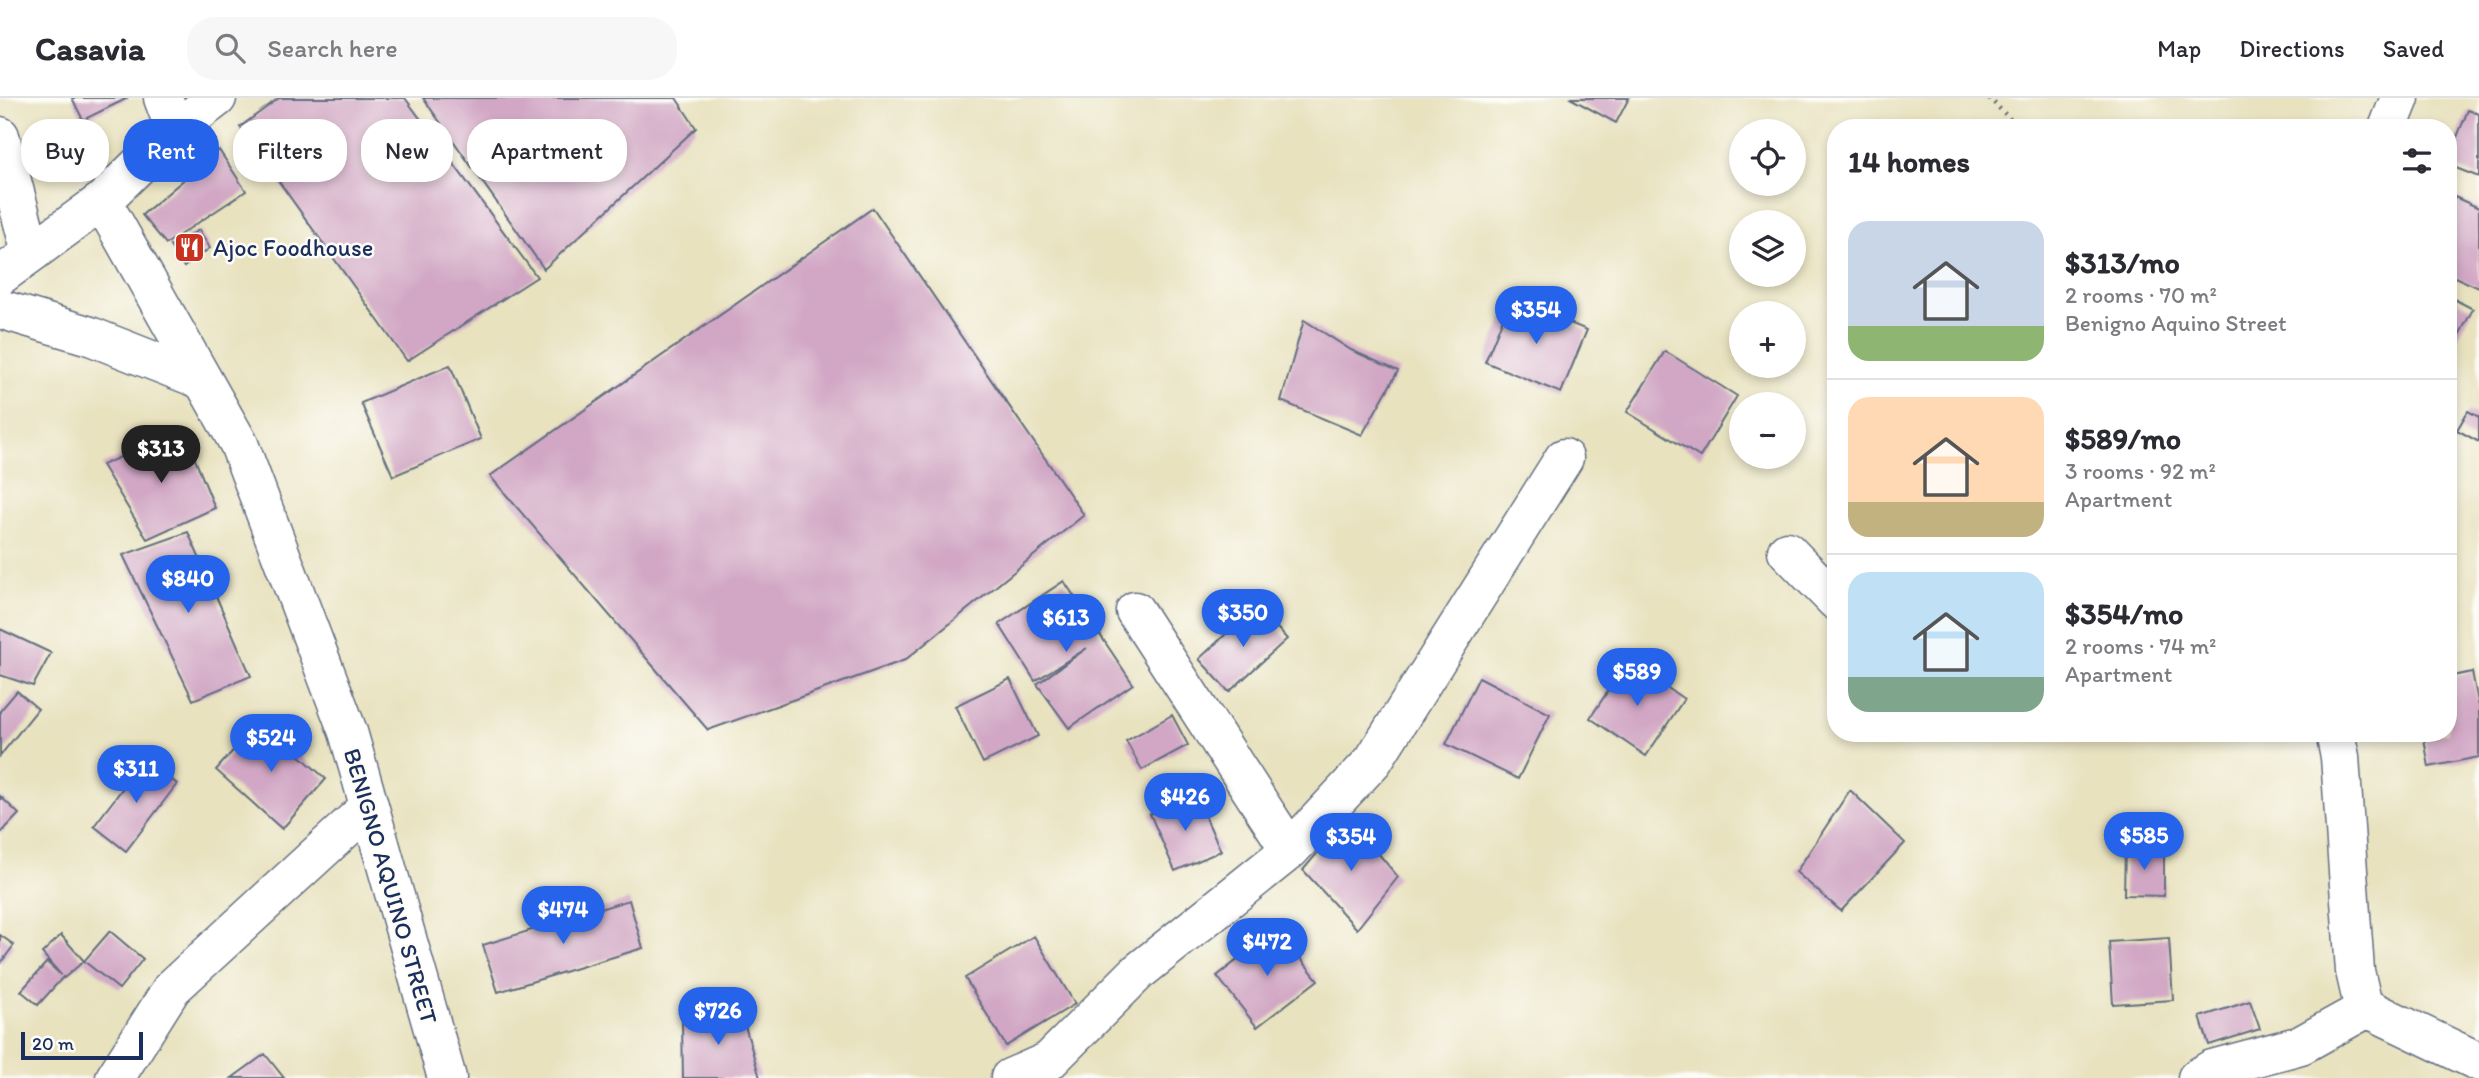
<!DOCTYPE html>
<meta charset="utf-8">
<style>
body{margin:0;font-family:Itim,sans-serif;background:#f7f7f7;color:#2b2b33;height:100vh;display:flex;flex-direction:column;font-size:26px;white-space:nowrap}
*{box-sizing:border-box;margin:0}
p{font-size:23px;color:#7c7c81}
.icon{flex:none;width:38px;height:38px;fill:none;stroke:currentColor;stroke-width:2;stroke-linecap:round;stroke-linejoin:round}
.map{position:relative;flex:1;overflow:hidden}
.details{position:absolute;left:1827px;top:21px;width:630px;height:623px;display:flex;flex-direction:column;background:#fff;border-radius:28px;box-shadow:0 4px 10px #0003}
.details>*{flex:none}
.top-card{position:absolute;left:21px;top:21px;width:665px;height:63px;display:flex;gap:14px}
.buttons{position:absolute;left:1729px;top:21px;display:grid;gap:14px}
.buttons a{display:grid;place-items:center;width:77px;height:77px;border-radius:50%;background:#fff;box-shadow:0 4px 10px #0003;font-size:35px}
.scale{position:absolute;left:21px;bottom:18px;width:122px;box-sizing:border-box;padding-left:7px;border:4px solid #1b2f5e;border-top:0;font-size:19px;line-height:24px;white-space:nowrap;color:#1b2f5e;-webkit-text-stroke:5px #fdfcf7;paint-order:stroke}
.price{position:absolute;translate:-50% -60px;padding:0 16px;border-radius:24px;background:#2563eb;color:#fff;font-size:23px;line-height:46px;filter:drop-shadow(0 2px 4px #0008)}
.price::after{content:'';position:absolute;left:50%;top:42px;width:21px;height:16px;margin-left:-10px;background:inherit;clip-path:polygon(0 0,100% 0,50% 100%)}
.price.current{background:#222;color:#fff}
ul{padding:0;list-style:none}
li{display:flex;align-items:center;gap:21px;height:175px;padding:0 21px}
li+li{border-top:2px solid #e1e1e2}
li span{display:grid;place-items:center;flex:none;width:196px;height:140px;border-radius:21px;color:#555}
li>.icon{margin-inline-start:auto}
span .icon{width:84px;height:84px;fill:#fffc;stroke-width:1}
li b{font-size:30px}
h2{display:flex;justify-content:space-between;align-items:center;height:84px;padding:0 21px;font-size:30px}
.pill{padding:0 24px;border-radius:28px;background:#fff;box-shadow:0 4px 10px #0003;font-size:24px;line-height:63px}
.pill.current{background:#2563eb;color:#fff}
header{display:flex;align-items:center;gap:42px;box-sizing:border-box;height:98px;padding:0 35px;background:#fff;border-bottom:2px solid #e1e1e2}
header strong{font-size:33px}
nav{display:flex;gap:38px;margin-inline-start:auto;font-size:24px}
.search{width:490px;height:63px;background:#f7f7f7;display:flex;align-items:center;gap:18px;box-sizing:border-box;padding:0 24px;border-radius:28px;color:#7c7c81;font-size:26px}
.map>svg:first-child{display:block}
.building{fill:#d1a7c5}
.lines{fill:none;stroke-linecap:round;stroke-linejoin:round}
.minor-casing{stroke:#636e80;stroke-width:41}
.major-casing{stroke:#636e80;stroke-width:41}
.path{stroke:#636e80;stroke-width:4.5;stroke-dasharray:2 5;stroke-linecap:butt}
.minor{stroke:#fff;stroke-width:38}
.major{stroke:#fff;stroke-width:38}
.labels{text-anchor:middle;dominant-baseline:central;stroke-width:5;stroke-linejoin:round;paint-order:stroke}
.poi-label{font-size:24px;fill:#1b2f5e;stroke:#fdfcf7;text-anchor:start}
.street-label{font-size:24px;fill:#1b2f5e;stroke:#fdfcf7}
</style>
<header>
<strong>Casavia</strong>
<div class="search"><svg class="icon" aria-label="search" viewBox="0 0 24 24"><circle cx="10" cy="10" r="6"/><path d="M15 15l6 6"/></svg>Search here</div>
<nav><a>Map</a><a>Directions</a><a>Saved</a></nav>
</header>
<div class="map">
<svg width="2479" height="980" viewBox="0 0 2479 980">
<rect width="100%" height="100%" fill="#fdfcf7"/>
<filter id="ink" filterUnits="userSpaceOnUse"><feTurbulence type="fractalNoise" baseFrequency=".0143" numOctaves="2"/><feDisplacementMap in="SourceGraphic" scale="14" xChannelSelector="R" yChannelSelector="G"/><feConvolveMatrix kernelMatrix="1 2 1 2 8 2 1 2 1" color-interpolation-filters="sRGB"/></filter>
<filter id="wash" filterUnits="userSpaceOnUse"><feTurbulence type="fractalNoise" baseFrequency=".00686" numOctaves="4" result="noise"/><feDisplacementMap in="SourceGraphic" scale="28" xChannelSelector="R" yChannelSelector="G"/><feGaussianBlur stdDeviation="1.57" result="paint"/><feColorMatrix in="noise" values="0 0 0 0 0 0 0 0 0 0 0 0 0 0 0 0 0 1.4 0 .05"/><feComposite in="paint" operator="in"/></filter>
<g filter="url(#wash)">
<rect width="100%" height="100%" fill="#e8e2bf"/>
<g id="blocks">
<!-- building -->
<path class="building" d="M72 0H128L83 22Z
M279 0H405L537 179 407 263 240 29Z
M423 0H676L696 30 544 171Z
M1570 0H1629L1616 25Z
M2468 12 2479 16V79L2448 67V61Z
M219 52 246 93 166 146 142 117Z
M2448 96 2479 110V190L2448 176Z
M873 110 1084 417 905 562 708 632 490 378Z
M199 132 210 150 184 169 170 148Z
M2448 198 2473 211 2448 258Z
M1511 201 1587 232 1561 295 1485 264Z
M1304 222 1351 252 1398 273 1362 337 1281 303Z
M1665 253 1737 298 1700 359 1627 314Z
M450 267 481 341 393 378 361 305Z
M2468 313 2479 319V344L2457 332Z
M183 332 215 410 147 441 102 367Z
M188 434 251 578 193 602 123 457Z
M1064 483 1133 586 1069 630 1037 586 1087 550 1035 583 999 526Z
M1257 507 1287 541 1229 594 1199 561Z
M0 531 51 555 33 588 0 577Z
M1628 563 1684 601 1646 658 1590 620Z
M2472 574 2479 609V659L2429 669 2423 635H2448V579Z
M1479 579 1550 616 1518 681 1446 646Z
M1010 581 1038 638 983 665 955 608Z
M17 593 38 611 0 658V613Z
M1172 617 1188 647 1142 672 1126 643Z
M260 622 326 681 282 731 216 672Z
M145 661 177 686 126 753 94 728Z
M1850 692 1905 745 1841 813 1796 774Z
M1195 696 1221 753 1175 773 1150 716Z
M0 698 19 716 0 736Z
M1348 719 1398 779 1357 831 1303 772Z
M2125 750 2164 751V798L2124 797Z
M629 802 643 850 498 894 483 847Z
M1277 831 1318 882 1257 929 1217 878Z
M110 833 143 861 119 891 84 863Z
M0 837 14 847 0 866Z
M61 837 84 863 64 880 63 879 38 907 21 893 47 864 61 877 42 855Z
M1034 838 1075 906 1006 948 965 880Z
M2169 840 2173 902 2113 906 2109 844Z
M2250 903 2260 931 2209 947 2200 919Z
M739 907 760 980H683L682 923Z
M265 956 284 980H232Z"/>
</g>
</g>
<g filter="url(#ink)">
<use href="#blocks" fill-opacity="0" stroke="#636e80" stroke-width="2"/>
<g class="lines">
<defs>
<path id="minor" d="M163 0 175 32
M2388 30 2400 0
M0 38 31 155
M0 211 90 238 202 282
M1787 453 1836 503
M1135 513 1290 752
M2364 912 2375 914 2479 964
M115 980 172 890 369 709
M1010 980 1049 963 1138 874 1290 752 1373 663 1564 360
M2197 980 2212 971 2301 947 2364 912 2355 873 2340 659 2335 635"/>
<path id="major" d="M102 103 239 346 348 634 447 980
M0 178 102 103 175 32 217 0"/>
</defs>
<!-- minor casing -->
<use href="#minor" class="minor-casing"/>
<!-- major casing -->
<use href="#major" class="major-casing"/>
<!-- path -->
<path class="path" d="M1989 0 2019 30"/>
<!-- minor -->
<use href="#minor" class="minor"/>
<!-- major -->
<use href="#major" class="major"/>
</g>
</g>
<!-- icons -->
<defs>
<symbol id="restaurant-square" viewBox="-11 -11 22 22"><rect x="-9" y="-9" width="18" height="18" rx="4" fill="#c8321e" stroke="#fdfcf7"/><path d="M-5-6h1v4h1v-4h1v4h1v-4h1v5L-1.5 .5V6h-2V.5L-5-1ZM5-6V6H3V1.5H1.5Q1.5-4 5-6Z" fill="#fff"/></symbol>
</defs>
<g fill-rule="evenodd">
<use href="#restaurant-square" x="172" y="132" width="35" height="35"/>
</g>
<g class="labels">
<!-- poi labels -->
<g class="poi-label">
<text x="213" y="149">Ajoc Foodhouse</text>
</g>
<!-- street labels -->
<g class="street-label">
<text transform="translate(391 788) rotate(74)">BENIGNO AQUINO STREET</text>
</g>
</g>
</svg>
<div class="buttons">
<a><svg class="icon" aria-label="locate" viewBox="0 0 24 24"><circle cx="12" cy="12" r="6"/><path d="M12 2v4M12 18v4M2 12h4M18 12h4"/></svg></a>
<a><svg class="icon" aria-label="layers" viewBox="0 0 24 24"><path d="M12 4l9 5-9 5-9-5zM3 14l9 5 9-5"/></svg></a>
<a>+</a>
<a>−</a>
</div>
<div class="scale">20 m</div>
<b class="price" style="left:1536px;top:248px">$354</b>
<b class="price current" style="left:161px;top:387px">$313</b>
<b class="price" style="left:188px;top:517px">$840</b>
<b class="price" style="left:1243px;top:551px">$350</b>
<b class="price" style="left:1066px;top:556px">$613</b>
<b class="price" style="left:1637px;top:610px">$589</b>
<b class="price" style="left:271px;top:676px">$524</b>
<b class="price" style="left:136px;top:707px">$311</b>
<b class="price" style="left:1185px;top:735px">$426</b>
<b class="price" style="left:2144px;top:774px">$585</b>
<b class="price" style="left:1351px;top:775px">$354</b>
<b class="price" style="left:563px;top:848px">$474</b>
<b class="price" style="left:1267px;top:880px">$472</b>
<b class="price" style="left:718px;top:949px">$726</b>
<div class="top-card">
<a class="pill">Buy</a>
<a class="pill current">Rent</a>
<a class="pill">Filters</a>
<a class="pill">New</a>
<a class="pill">Apartment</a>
</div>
<section class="details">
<h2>14 homes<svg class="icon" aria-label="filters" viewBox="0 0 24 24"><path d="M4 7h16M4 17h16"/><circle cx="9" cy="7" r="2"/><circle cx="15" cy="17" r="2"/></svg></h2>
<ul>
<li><span style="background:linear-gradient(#c9d6e8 75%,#8fb573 0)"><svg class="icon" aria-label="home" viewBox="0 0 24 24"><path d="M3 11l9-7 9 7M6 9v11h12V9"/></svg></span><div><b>$313/mo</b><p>2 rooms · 70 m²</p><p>Benigno Aquino Street</p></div></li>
<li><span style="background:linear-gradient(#ffd9b3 75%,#c2b280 0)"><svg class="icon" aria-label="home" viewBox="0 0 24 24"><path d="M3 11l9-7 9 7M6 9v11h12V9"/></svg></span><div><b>$589/mo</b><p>3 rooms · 92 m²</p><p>Apartment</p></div></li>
<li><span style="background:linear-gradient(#bfe0f5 75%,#7fa58c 0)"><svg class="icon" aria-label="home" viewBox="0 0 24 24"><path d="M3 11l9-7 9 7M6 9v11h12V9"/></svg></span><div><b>$354/mo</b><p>2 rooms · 74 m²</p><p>Apartment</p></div></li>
</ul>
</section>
</div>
